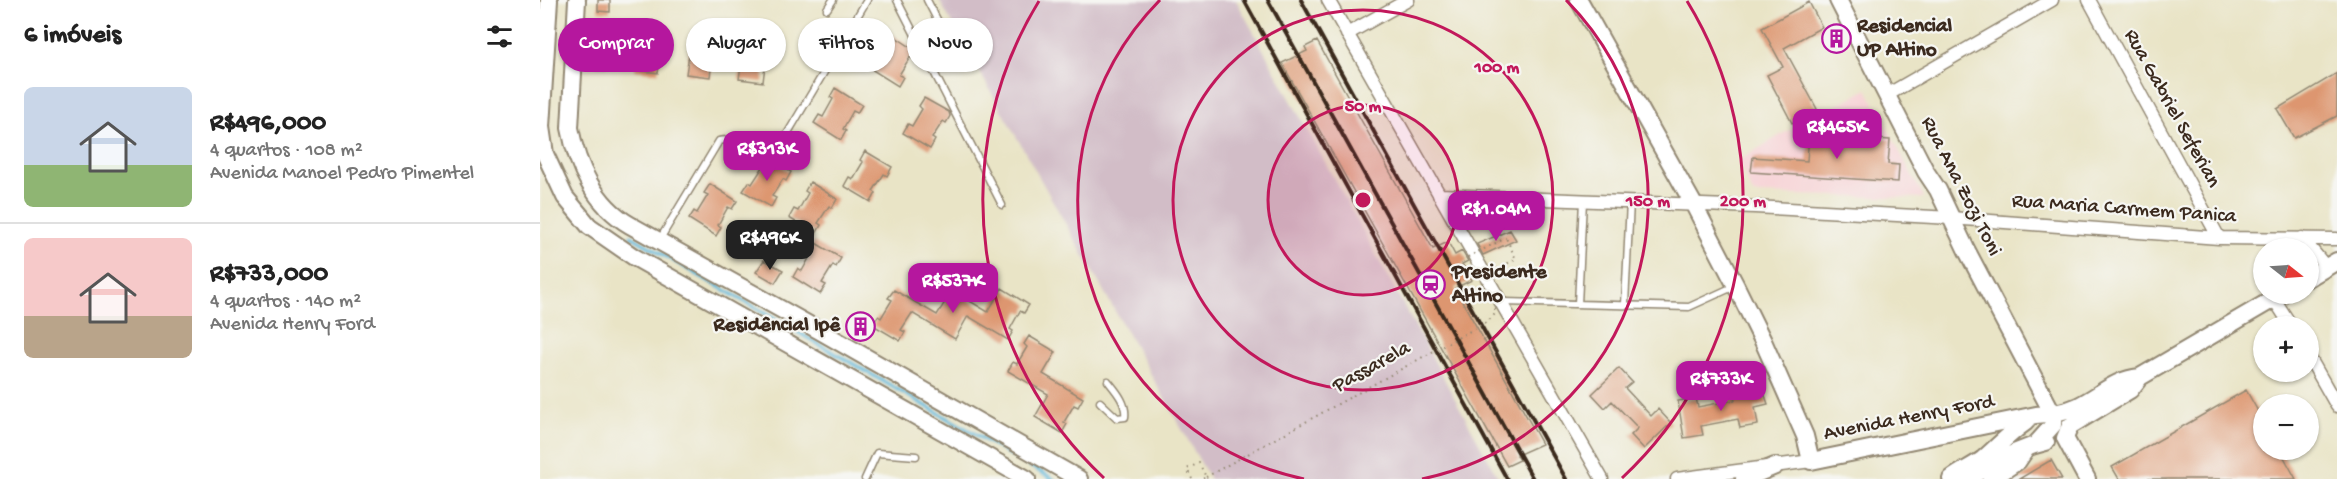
<!DOCTYPE html>
<html lang="pt">
<meta charset="utf-8">
<style>
body{margin:0;font-family:"Gochi Hand",sans-serif;background:#f2f2f2;color:#222;height:100vh;display:flex;flex-direction:column;font-size:22px;white-space:nowrap}
*{box-sizing:border-box;margin:0}
p{font-size:20px;color:#767676}
.icon{flex:none;width:33px;height:33px;fill:none;stroke:currentColor;stroke-width:2;stroke-linecap:round;stroke-linejoin:round}
.map{position:relative;flex:1;overflow:hidden}
.side{display:flex;flex-direction:column;background:#fff;width:540px}
.side>*{flex:none}
.hud{position:absolute;left:18px;top:18px;width:570px;height:54px;display:flex;gap:12px}
.needle{width:39px;rotate:107deg}
.controls{position:absolute;left:1713px;top:238px;display:grid;gap:12px}
.controls a{display:grid;place-items:center;width:66px;height:66px;border-radius:50%;background:#fff;box-shadow:0 2px 4px #0004;font-size:30px}
.price{position:absolute;translate:-50% -51px;padding:0 14px;border-radius:12px;background:#b5179e;color:#fff;font-size:20px;line-height:39px;filter:drop-shadow(0 2px 3px #0008)}
.price::after{content:'';position:absolute;left:50%;top:36px;width:18px;height:14px;margin-left:-9px;background:inherit;clip-path:polygon(0 0,100% 0,50% 100%)}
.price.active{background:#222;color:#fff}
ul{padding:0;list-style:none}
li{display:flex;align-items:center;gap:18px;height:150px;padding:0 24px}
li+li{border-top:2px solid #e0e0e0}
li span{display:grid;place-items:center;flex:none;width:168px;height:120px;border-radius:9px;color:#555}
li>.icon{margin-inline-start:auto}
span .icon{width:72px;height:72px;fill:#fffc;stroke-width:1}
li b{font-size:26px}
h2{display:flex;justify-content:space-between;align-items:center;height:72px;padding:0 24px;font-size:26px}
.chip{padding:0 21px;border-radius:27px;background:#fff;box-shadow:0 2px 4px #0004;font-size:21px;line-height:54px}
.chip.active{background:#b5179e;color:#fff}
main{display:flex;flex:1;min-height:0}
.map>svg:first-child{display:block}
.built{fill:#f7cfd3}
.industrial{fill:#d2bdc7}
.green{fill:#bace71;stroke:#7a7c48;stroke-width:1.5}
.lines{fill:none;stroke-linecap:round;stroke-linejoin:round}
.stream{stroke:#5cb7da;stroke-width:4}
.building{fill:#dd9670}
.lane-casing{stroke:#928772;stroke-width:9}
.street-casing{stroke:#928772;stroke-width:15}
.secondary-casing{stroke:#928772;stroke-width:20}
.path{stroke:#928772;stroke-width:2;stroke-dasharray:1.5 4.5;stroke-linecap:butt}
.lane{stroke:#fff;stroke-width:6}
.street{stroke:#fff;stroke-width:12}
.secondary{stroke:#fff;stroke-width:16}
.rail{stroke:#3b2a1e;stroke-width:4}
.path-bridge{stroke:#928772;stroke-width:2;stroke-dasharray:1.5 4.5;stroke-linecap:butt}
.ring{fill:none;stroke:#c2185b;stroke-width:3}
.labels{text-anchor:middle;dominant-baseline:central;stroke-width:4.5;stroke-linejoin:round;paint-order:stroke}
.poi-label{font-size:21px;font-weight:bold;fill:#3b2a1e;stroke:#f6f6f2;text-anchor:start}
.street-label{font-size:21px;fill:#3b2a1e;stroke:#f6f6f2}
.centre{fill:#c2185b;stroke:#f6f6f2;stroke-width:3}
.ring-label{font-size:18px;text-anchor:middle;font-weight:bold;fill:#c2185b;stroke:#f6f6f2;stroke-width:4.5;stroke-linejoin:round;paint-order:stroke}
</style>
<main>
<section class="side">
<h2>6 imóveis<svg class="icon" aria-label="filters" viewBox="0 0 24 24"><path d="M4 7h16M4 17h16"/><circle cx="9" cy="7" r="2"/><circle cx="15" cy="17" r="2"/></svg></h2>
<ul>
<li><span style="background:linear-gradient(#c9d6e8 65%,#8fb573 0)"><svg class="icon" aria-label="home" viewBox="0 0 24 24"><path d="M3 11l9-7 9 7M6 9v11h12V9"/></svg></span><div><b>R$496,000</b><p>4 quartos · 108 m²</p><p>Avenida Manoel Pedro Pimentel</p></div></li>
<li><span style="background:linear-gradient(#f6c9c9 65%,#b9a48a 0)"><svg class="icon" aria-label="home" viewBox="0 0 24 24"><path d="M3 11l9-7 9 7M6 9v11h12V9"/></svg></span><div><b>R$733,000</b><p>4 quartos · 140 m²</p><p>Avenida Henry Ford</p></div></li>
</ul>
</section>
<div class="map">
<svg width="1797" height="479" viewBox="0 0 1797 479">
<rect width="100%" height="100%" fill="#f6f6f2"/>
<filter id="ink" filterUnits="userSpaceOnUse"><feTurbulence type="fractalNoise" baseFrequency=".0167" numOctaves="2"/><feDisplacementMap in="SourceGraphic" scale="12" xChannelSelector="R" yChannelSelector="G"/><feConvolveMatrix kernelMatrix="1 2 1 2 8 2 1 2 1" color-interpolation-filters="sRGB"/></filter>
<filter id="wash" filterUnits="userSpaceOnUse"><feTurbulence type="fractalNoise" baseFrequency=".008" numOctaves="4" result="noise"/><feDisplacementMap in="SourceGraphic" scale="24" xChannelSelector="R" yChannelSelector="G"/><feGaussianBlur stdDeviation="1.35" result="paint"/><feColorMatrix in="noise" values="0 0 0 0 0 0 0 0 0 0 0 0 0 0 0 0 0 1.4 0 .05"/><feComposite in="paint" operator="in"/></filter>
<g filter="url(#wash)">
<rect width="100%" height="100%" fill="#e9e4c6"/>
<!-- built -->
<path class="built" d="M1327 89 1384 198 1213 194 1198 161 1244 133Z"/>
<!-- industrial -->
<path class="industrial" d="M399 0H696L959 479H670Z"/>
<!-- green -->
<path class="green" d="M60 18 85 20 82 66 57 65Z
M216 239a11 11 0 1 1 22 0a11 11 0 1 1-22 0Z"/>
<g class="lines">
<!-- stream -->
<path class="stream" d="M91 236 513 479"/>
</g>
<g id="blocks">
<!-- building -->
<path class="building" d="M58 0H70V12L58 11Z
M1269 2 1282 27 1244 48 1277 109 1252 123 1227 75 1243 67 1222 28Z
M100 29 124 32 118 73 95 70Z
M152 34 175 37 170 77 146 74Z
M351 34 378 52 373 59 370 57 359 75 363 77 358 86 331 69 336 61 339 63 350 45 346 43Z
M205 38 228 41 223 82 199 79Z
M777 41 893 249 908 242 915 255 922 251 928 261 922 264 932 280 915 288 1002 444 977 455 980 460 967 466 742 63 767 51 765 47Z
M1797 73V116L1754 138 1737 109Z
M295 88 322 105 317 113 313 111 303 129 306 131 301 140 274 123 279 115 283 117 293 99 290 97Z
M384 98 409 112 410 116 406 123 403 121 392 138 395 140 390 149 363 133 368 124 372 126 382 109 379 106Z
M1269 134 1350 140 1348 164 1359 165 1358 182 1211 172 1213 157 1267 161Z
M325 151 352 167 347 176 344 174 333 191 336 193 331 202 304 186 309 177 313 179 323 162 320 160Z
M224 156 251 172 246 181 243 179 232 196 236 198 231 207 203 191 209 182 212 184 223 167 219 165Z
M270 182 297 199 292 208 289 206 278 223 281 225 276 234 249 218 254 209 258 211 268 193 265 191Z
M170 184 197 201 192 209 188 207 178 225 181 227 176 236 149 219 154 211 157 213 168 195 164 193Z
M970 230 976 240 943 255 937 244Z
M274 242 301 258 296 267 293 265 282 283 286 285 280 294 253 277 258 268 262 271 272 253 269 251Z
M224 260 243 270 235 283 216 272Z
M408 288 448 312 462 288 489 305 484 313 480 311 470 329 473 331 468 340 428 316 415 339 372 313 361 330 365 332 360 341 333 325 338 316 341 318 352 300 348 298 354 290 397 315 407 299 403 297Z
M489 336 516 352 503 374 543 398 538 407 534 405 524 422 527 424 522 433 495 417 508 394 468 371 473 362 477 364 487 347 484 344Z
M1079 368 1092 382 1085 388 1111 416 1118 409 1131 423 1104 449 1091 435 1098 428 1072 401 1065 408 1052 394Z
M1212 388 1213 393 1223 390 1228 404 1215 407 1218 425 1200 428 1198 419 1161 426 1163 435 1144 438 1138 401 1156 398 1158 407 1195 400 1193 391Z
M1706 390 1724 422V450H1740L1756 479H1579L1572 467Z
M1511 460 1522 479H1479Z"/>
</g>
</g>
<g filter="url(#ink)">
<use href="#blocks" fill-opacity="0" stroke="#928772" stroke-width="1.5"/>
<g class="lines">
<defs>
<path id="lane" d="M357 0 462 205
M387 0 421 66
M287 9 293 0
M120 239 179 141C200 136 223 151 243 141L327 0
M963 302 1149 307 1195 286
M1038 304 1043 201
M1085 304 1090 202
M560 402 577 418 585 417C587 403 576 391 568 381
M325 479 337 453 376 456"/>
<path id="street" d="M788 0 1062 479
M1549 0 1679 238
M807 34 868 0
M1347 95 1512 0
M899 195 1215 207 1411 218 1679 238 1797 239
M1762 238 1786 267
M1734 299 1752 327
M1768 355 1797 406
M1137 479 1271 461"/>
<path id="secondary" d="M9 0 1 127 5 154 25 197 49 226 94 257 487 479
M37 0 30 128C37 166 55 205 90 225L280 331 539 479
M1039 0 1154 205 1196 286 1223 341 1265 436 1271 461 1496 415C1510 414 1525 412 1538 406 1561 395 1573 380 1600 377L1590 390 1530 426 1525 438
M1298 0 1386 172 1398 190 1426 249 1513 414V425L1495 445
M1768 278 1797 261
M1600 377 1742 294
M1525 438 1547 479
M1204 479 1235 466
M1411 479C1421 471 1434 466 1443 459 1458 446 1470 433 1486 422
M1425 479C1453 465 1475 449 1506 442
M1451 479 1478 461 1486 449"/>
</defs>
<!-- lane casing -->
<use href="#lane" class="lane-casing"/>
<!-- street casing -->
<use href="#street" class="street-casing"/>
<!-- secondary casing -->
<use href="#secondary" class="secondary-casing"/>
<!-- path -->
<path class="path" d="M957 269 976 259 966 238
M652 479 647 469 659 463 666 477 662 479"/>
<!-- lane -->
<use href="#lane" class="lane"/>
<!-- street -->
<use href="#street" class="street"/>
<!-- secondary -->
<use href="#secondary" class="secondary"/>
<!-- rail -->
<path class="rail" d="M704 0 967 479
M728 0 993 479
M761 0 1026 479"/>
<!-- path-bridge -->
<path class="path-bridge" d="M666 477 948 321 955 314V305L928 257 966 238"/>
</g>
</g>
<!-- distance rings -->
<circle cx="823" cy="200" r="95" fill="#c2185b" fill-opacity=".12"/>
<g class="ring">
<circle cx="823" cy="200" r="95"/>
<circle cx="823" cy="200" r="190"/>
<path d="M764 479A285 285 0 0 1 620 0M1026 0A285 285 0 0 1 882 479"/>
<path d="M564 478A380 380 0 0 1 499 1M1147 1A380 380 0 0 1 1082 478"/>
</g>
<!-- icons -->
<defs>
<symbol id="building-ring" viewBox="-11 -11 22 22"><circle r="9.5" fill="#f6f6f2" stroke="#b5179e" stroke-width="1.5"/><path d="M-4-6H4V6H1V3H-1V6H-4ZM-2.5-4.3h1.7v1.8h-1.7ZM.8-4.3h1.7v1.8H.8ZM-2.5-1h1.7V.8h-1.7ZM.8-1h1.7V.8H.8Z" fill="#b5179e"/></symbol>
<symbol id="station-ring" viewBox="-11 -11 22 22"><circle r="9.5" fill="#f6f6f2" stroke="#b5179e" stroke-width="1.5"/><path d="M-3-6H3Q5-6 5-4V2Q5 4 3 4L4.5 6H3L1.5 4h-3L-3 6H-4.5L-3 4Q-5 4-5 2V-4Q-5-6-3-6ZM-3.5-4v3h7v-3ZM-3.5 1v1.5H-2V1ZM2 1v1.5H3.5V1Z" fill="#b5179e"/></symbol>
</defs>
<g fill-rule="evenodd">
<use href="#building-ring" x="1280" y="22" width="33" height="33"/>
<use href="#station-ring" x="874" y="268" width="33" height="33"/>
<use href="#building-ring" x="304" y="310" width="33" height="33"/>
</g>
<g class="labels">
<!-- poi labels -->
<g class="poi-label">
<text x="1317" y="27">Residencial<tspan x="1317" dy="24">UP Altino</tspan></text>
<text x="912" y="273">Presidente<tspan x="912" dy="24">Altino</tspan></text>
<text x="300" y="326" text-anchor="end">Residêncial Ipê</text>
</g>
<!-- street labels -->
<g class="street-label">
<text transform="translate(1631 109) rotate(61)">Rua Gabriel Seferian</text>
<text transform="translate(1420 187) rotate(63)">Rua Ana Zozi Toni</text>
<text transform="translate(1584 210) rotate(4)">Rua Maria Carmem Panica</text>
<text transform="translate(832 368) rotate(-29)">Passarela</text>
<text transform="translate(1369 419) rotate(-11)">Avenida Henry Ford</text>
</g>
</g>
<circle cx="823" cy="200" r="9" class="centre"/>
<g class="ring-label">
<text x="957" y="72">100 m</text>
<text x="823" y="111">50 m</text>
<text x="1108" y="206">150 m</text>
<text x="1203" y="206">200 m</text>
</g>
</svg>
<div class="controls">
<a><svg class="needle" viewBox="-14 -14 28 28"><path d="M0-13l5 13h-10z" fill="#e53935"/><path d="M0 13l5-13h-10z" fill="#767676"/></svg></a>
<a>+</a>
<a>−</a>
</div>
<b class="price" style="left:1297px;top:160px">R$465K</b>
<b class="price" style="left:227px;top:182px">R$313K</b>
<b class="price" style="left:956px;top:242px">R$1.04M</b>
<b class="price active" style="left:230px;top:271px">R$496K</b>
<b class="price" style="left:413px;top:314px">R$537K</b>
<b class="price" style="left:1181px;top:412px">R$733K</b>
<div class="hud">
<a class="chip active">Comprar</a>
<a class="chip">Alugar</a>
<a class="chip">Filtros</a>
<a class="chip">Novo</a>
</div>
</div>
</main>
